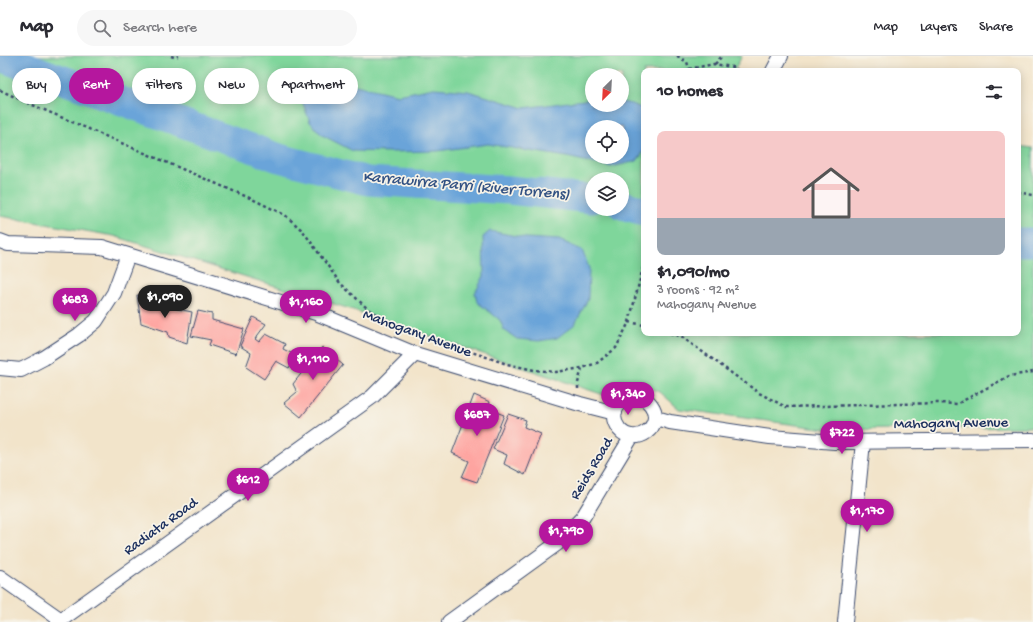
<!DOCTYPE html>
<meta charset="utf-8">
<style>
body{margin:0;font-family:"Gochi Hand",sans-serif;background:#f7f7f7;color:#2b2b33;height:100vh;display:flex;flex-direction:column;font-size:15px;white-space:nowrap}
*{box-sizing:border-box;margin:0}
p{font-size:13px;color:#7c7c81}
.icon{flex:none;width:22px;height:22px;fill:none;stroke:currentColor;stroke-width:2;stroke-linecap:round;stroke-linejoin:round}
.map{position:relative;flex:1;overflow:hidden}
.sheet{position:absolute;left:641px;top:12px;width:380px;height:268px;display:flex;flex-direction:column;background:#fff;border-radius:8px;box-shadow:0 2px 10px #0003}
.sheet>*{flex:none}
.top-card{position:absolute;left:12px;top:12px;width:380px;height:36px;display:flex;gap:8px}
.needle{width:26px;rotate:204deg}
.fabs{position:absolute;left:585px;top:12px;display:grid;gap:8px}
.fabs a{display:grid;place-items:center;width:44px;height:44px;border-radius:50%;background:#fff;box-shadow:0 2px 10px #0003;font-size:20px}
.price{position:absolute;translate:-50% -34px;padding:0 9px;border-radius:14px;background:#b5179e;color:#fff;font-size:13px;line-height:26px;filter:drop-shadow(0 1px 2px #0008)}
.price::after{content:'';position:absolute;left:50%;top:24px;width:12px;height:9px;margin-left:-6px;background:inherit;clip-path:polygon(0 0,100% 0,50% 100%)}
.price.selected{background:#222;color:#fff}
ul{padding:0;list-style:none}
li{display:grid;align-content:center;gap:8px;height:212px;padding:0 16px}
li+li{border-top:1px solid #e1e1e2}
li span{display:grid;place-items:center;height:124px;border-radius:8px;color:#555}
li>.icon{margin-inline-start:auto}
span .icon{width:72px;height:72px;fill:#fffc;stroke-width:1}
li b{font-size:17px}
h2{display:flex;justify-content:space-between;align-items:center;height:48px;padding:0 16px;font-size:17px}
.tag{padding:0 14px;border-radius:18px;background:#fff;box-shadow:0 2px 10px #0003;font-size:14px;line-height:36px}
.tag.selected{background:#b5179e;color:#fff}
header{display:flex;align-items:center;gap:24px;box-sizing:border-box;height:56px;padding:0 20px;background:#fff;border-bottom:1px solid #e1e1e2}
header strong{font-size:19px}
nav{display:flex;gap:22px;margin-inline-start:auto;font-size:14px}
.search{width:280px;height:36px;background:#f7f7f7;display:flex;align-items:center;gap:10px;box-sizing:border-box;padding:0 14px;border-radius:22px;color:#7c7c81;font-size:15px}
.map>svg:first-child{display:block}
.green{fill:#7fd69b;stroke:#4d827c;fill-rule:evenodd}
.water{fill:#6aa4d9;stroke:#426a9c;fill-rule:evenodd}
.lines{fill:none;stroke-linecap:round;stroke-linejoin:round}
.river{stroke:#6aa4d9;stroke-width:29}
.building{fill:#fea4a0}
.street-casing{stroke:#3b4a6e;stroke-width:16}
.path{stroke:#3b4a6e;stroke-width:2.5;stroke-dasharray:3 3;stroke-linecap:butt}
.street{stroke:#fff;stroke-width:14}
.labels{text-anchor:middle;dominant-baseline:central;stroke-width:3.5;stroke-linejoin:round;paint-order:stroke}
.street-label{font-size:15px;fill:#1b2f5e;stroke:#f7f3e8}
.water-label{font-size:16px;font-style:italic;fill:#335283;stroke:#f7f3e8}
</style>
<header>
<strong>Map</strong>
<div class="search"><svg class="icon" aria-label="search" viewBox="0 0 24 24"><circle cx="10" cy="10" r="6"/><path d="M15 15l6 6"/></svg>Search here</div>
<nav><a>Map</a><a>Layers</a><a>Share</a></nav>
</header>
<div class="map">
<svg width="1033" height="566" viewBox="0 0 1033 566">
<rect width="100%" height="100%" fill="#f7f3e8"/>
<filter id="ink" filterUnits="userSpaceOnUse"><feTurbulence type="fractalNoise" baseFrequency=".025" numOctaves="2"/><feDisplacementMap in="SourceGraphic" scale="8" xChannelSelector="R" yChannelSelector="G"/><feConvolveMatrix kernelMatrix="1 2 1 2 8 2 1 2 1" color-interpolation-filters="sRGB"/></filter>
<filter id="wash" filterUnits="userSpaceOnUse"><feTurbulence type="fractalNoise" baseFrequency=".012" numOctaves="4" result="noise"/><feDisplacementMap in="SourceGraphic" scale="16" xChannelSelector="R" yChannelSelector="G"/><feGaussianBlur stdDeviation="0.9" result="paint"/><feColorMatrix in="noise" values="0 0 0 0 0 0 0 0 0 0 0 0 0 0 0 0 0 1.4 0 .05"/><feComposite in="paint" operator="in"/></filter>
<g filter="url(#wash)">
<rect width="100%" height="100%" fill="#f2e4ca"/>
<!-- green -->
<path class="green" d="M0 0H742L734 15H644V277H1018V90L1033 92V371L833 374 679 353 660 336 638 328 623 336 604 339 350 253 114 180 0 160ZM592 19H622V49H592ZM592 71H622V101H592ZM592 123H622V153H592Z"/>
<!-- water -->
<path class="water" d="M323 24 351 28 398 39 434 32 468 35 524 52 592 43V49H622V46L631 48 644 53V95L637 105 611 111 567 101 488 88 437 95 390 96 353 95 322 79 310 66 301 42 308 31ZM592 71H622V101H592Z
M490 175 526 182 559 184 582 194 589 212 588 243 575 268 557 282 539 285 517 283 504 274 500 264 477 246 475 237 484 220 483 181Z"/>
<g class="lines">
<!-- river -->
<path class="river" d="M0 1 279 102 368 125 509 134 592 143
M622 149 644 155
M1018 186H1033"/>
</g>
<g id="blocks">
<!-- building -->
<path class="building" d="M137 239 153 242V248L192 256 187 287 169 281 168 276 141 267Z
M198 255 212 258V264L244 273 236 298 209 289 211 284 191 280Z
M253 261 266 268 255 283 259 286 266 278 285 288 283 293 297 300 289 312 276 305 264 323 246 311 251 297 240 290Z
M322 291 343 309 301 361 284 347 297 336 293 328Z
M474 339 490 346 488 353 504 359 477 426 462 421 469 405 452 397Z
M508 358 526 364 524 371 541 378 525 419 504 408 507 399 493 393Z"/>
</g>
</g>
<g filter="url(#ink)">
<use href="#blocks" fill-opacity="0" stroke="#3b4a6e" stroke-width="1"/>
<g class="lines">
<defs>
<path id="street" d="M773 15 781 0
M0 185 8 188 102 191 316 257 415 298 580 348 615 357
M0 312 21 314 44 302 79 279 96 265 114 237 128 199
M632 340C640 340 646 342 651 349 666 370 635 392 619 373 608 359 617 345 632 340Z
M656 362 670 366 770 381 835 386 1033 384
M0 521 61 564
M58 566 372 341 415 298
M449 566 558 487 583 461 632 380
M845 566 863 386"/>
</defs>
<!-- street casing -->
<use href="#street" class="street-casing"/>
<!-- path -->
<path class="path" d="M171 0 174 1 178 0
M677 0 687 6 690 15
M715 8 722 0
M689 13 714 8 732 11 740 15
M0 34 28 47 252 143 285 159 303 175 340 227 369 254 404 273 507 308 534 314 556 316 582 312 597 307 616 292 629 266 644 208
M1018 136 1033 139
M629 266 644 269
M670 277 682 281 759 337 786 351 938 347 957 348 1009 320 1033 316
M578 333V327L582 312"/>
<!-- street -->
<use href="#street" class="street"/>
</g>
</g>
<g class="labels">
<!-- street labels -->
<g class="street-label">
<text transform="translate(417 278) rotate(20)">Mahogany Avenue</text>
<text transform="translate(951 368) rotate(-1)">Mahogany Avenue</text>
<text transform="translate(592 413) rotate(-59)">Reids Road</text>
<text transform="translate(161 471) rotate(-36)">Radiata Road</text>
</g>
<!-- water labels -->
<g class="water-label">
<text transform="translate(466 131) rotate(5)">Karrawirra Parri (River Torrens)</text>
</g>
</g>
</svg>
<div class="fabs">
<a><svg class="needle" viewBox="-14 -14 28 28"><path d="M0-13l5 13h-10z" fill="#e53935"/><path d="M0 13l5-13h-10z" fill="#7c7c81"/></svg></a>
<a><svg class="icon" aria-label="locate" viewBox="0 0 24 24"><circle cx="12" cy="12" r="6"/><path d="M12 2v4M12 18v4M2 12h4M18 12h4"/></svg></a>
<a><svg class="icon" aria-label="layers" viewBox="0 0 24 24"><path d="M12 4l9 5-9 5-9-5zM3 14l9 5 9-5"/></svg></a>
</div>
<b class="price selected" style="left:165px;top:263px">$1,090</b>
<b class="price" style="left:75px;top:266px">$683</b>
<b class="price" style="left:306px;top:268px">$1,160</b>
<b class="price" style="left:313px;top:325px">$1,110</b>
<b class="price" style="left:628px;top:360px">$1,340</b>
<b class="price" style="left:477px;top:381px">$687</b>
<b class="price" style="left:842px;top:399px">$722</b>
<b class="price" style="left:248px;top:446px">$612</b>
<b class="price" style="left:867px;top:477px">$1,170</b>
<b class="price" style="left:566px;top:497px">$1,790</b>
<div class="top-card">
<a class="tag">Buy</a>
<a class="tag selected">Rent</a>
<a class="tag">Filters</a>
<a class="tag">New</a>
<a class="tag">Apartment</a>
</div>
<section class="sheet">
<h2>10 homes<svg class="icon" aria-label="filters" viewBox="0 0 24 24"><path d="M4 7h16M4 17h16"/><circle cx="9" cy="7" r="2"/><circle cx="15" cy="17" r="2"/></svg></h2>
<ul>
<li><span style="background:linear-gradient(#f6c9c9 70%,#9aa5b1 0)"><svg class="icon" aria-label="home" viewBox="0 0 24 24"><path d="M3 11l9-7 9 7M6 9v11h12V9"/></svg></span><div><b>$1,090/mo</b><p>3 rooms · 92 m²</p><p>Mahogany Avenue</p></div></li>
</ul>
</section>
</div>
